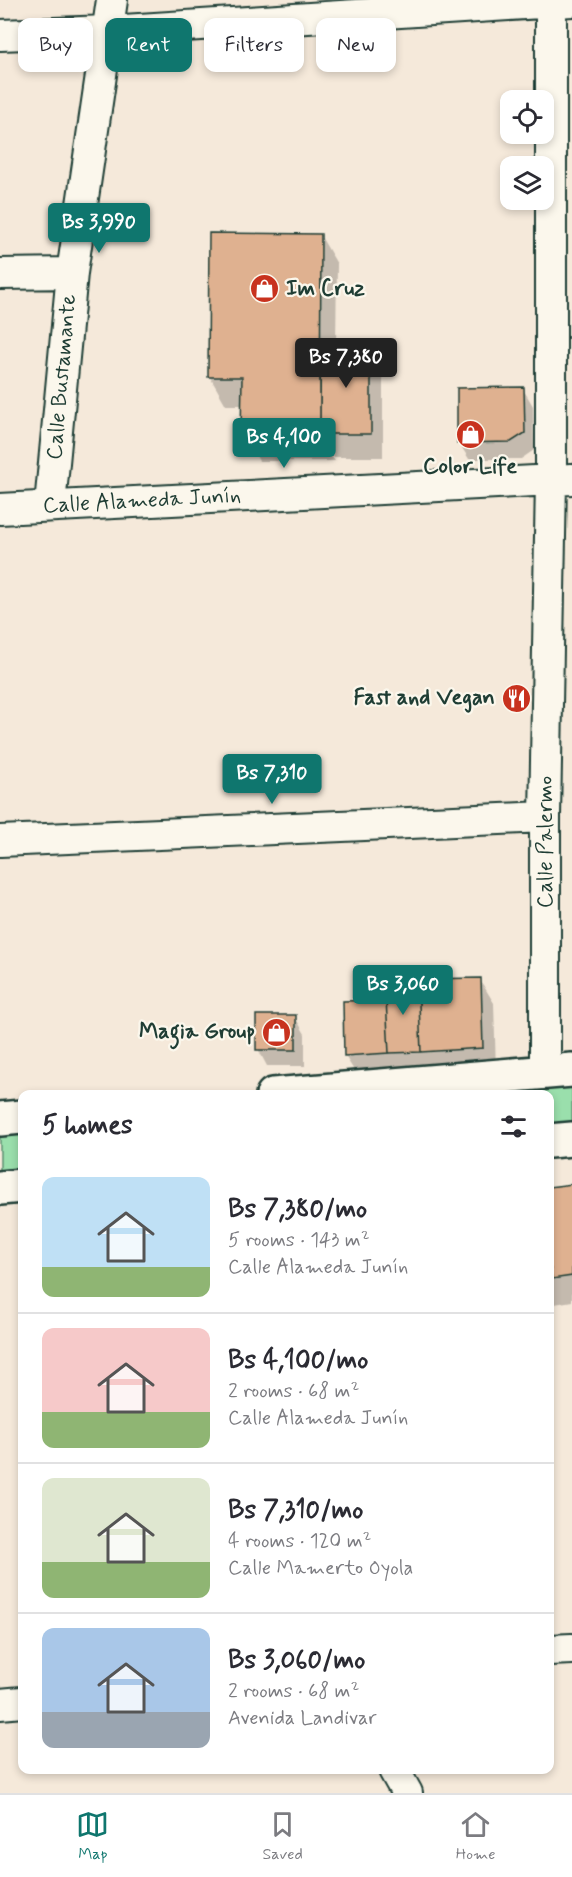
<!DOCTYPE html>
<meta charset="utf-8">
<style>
body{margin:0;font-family:Mynerve,sans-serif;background:#f7f7f7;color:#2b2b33;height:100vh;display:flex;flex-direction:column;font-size:22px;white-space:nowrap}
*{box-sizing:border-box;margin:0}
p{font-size:20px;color:#7c7c81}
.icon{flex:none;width:33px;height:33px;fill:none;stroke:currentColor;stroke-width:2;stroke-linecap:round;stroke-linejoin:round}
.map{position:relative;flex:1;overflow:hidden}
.side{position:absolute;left:18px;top:1090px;width:536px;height:684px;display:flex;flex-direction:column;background:#fff;border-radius:12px;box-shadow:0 3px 9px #0003}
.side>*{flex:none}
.hud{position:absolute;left:18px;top:18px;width:537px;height:54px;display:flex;gap:12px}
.controls{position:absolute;left:500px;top:90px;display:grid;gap:12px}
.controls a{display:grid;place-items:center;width:54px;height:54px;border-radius:12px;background:#fff;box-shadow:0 3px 9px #0003;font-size:30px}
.price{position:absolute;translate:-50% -51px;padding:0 14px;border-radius:6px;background:#0f766e;color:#fff;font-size:20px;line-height:39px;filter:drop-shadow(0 2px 3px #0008)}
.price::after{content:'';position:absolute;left:50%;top:36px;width:18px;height:14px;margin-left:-9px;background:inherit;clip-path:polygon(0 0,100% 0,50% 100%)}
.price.active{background:#222;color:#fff}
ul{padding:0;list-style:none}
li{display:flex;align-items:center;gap:18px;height:150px;padding:0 24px}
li+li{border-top:2px solid #e1e1e2}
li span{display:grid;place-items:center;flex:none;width:168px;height:120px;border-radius:12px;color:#555}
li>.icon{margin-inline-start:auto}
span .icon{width:72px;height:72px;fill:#fffc;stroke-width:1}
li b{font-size:26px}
h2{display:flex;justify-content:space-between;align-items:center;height:72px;padding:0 24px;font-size:26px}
.chip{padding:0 21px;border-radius:12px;background:#fff;box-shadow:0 3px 9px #0003;font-size:21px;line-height:54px}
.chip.active{background:#0f766e;color:#fff}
.tabs{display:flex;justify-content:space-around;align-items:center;height:84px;border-top:2px solid #e1e1e2;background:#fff;font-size:16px;color:#7c7c81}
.tabs a{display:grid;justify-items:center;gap:3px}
.tabs .active{color:#0f766e}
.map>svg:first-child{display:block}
.green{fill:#9adfac;stroke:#5c8e70;stroke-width:1.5}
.shadow{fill:#0003}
.building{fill:#dfb190;stroke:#1f3d34;stroke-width:1.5}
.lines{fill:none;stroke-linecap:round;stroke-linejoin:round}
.minor-casing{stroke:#1f3d34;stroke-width:34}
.secondary-casing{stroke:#1f3d34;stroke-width:38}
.minor{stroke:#fbf7ec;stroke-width:30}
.secondary{stroke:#fbf7ec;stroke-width:33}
.labels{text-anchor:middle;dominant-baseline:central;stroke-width:4.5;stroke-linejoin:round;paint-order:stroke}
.poi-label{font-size:22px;font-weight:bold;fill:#1f3d34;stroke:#fbf7ec;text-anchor:end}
.street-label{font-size:22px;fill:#1f3d34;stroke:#fbf7ec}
</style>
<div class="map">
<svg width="572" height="1793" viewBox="0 0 572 1793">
<rect width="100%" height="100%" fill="#f5e9da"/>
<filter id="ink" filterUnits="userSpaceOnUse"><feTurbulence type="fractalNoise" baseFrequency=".0167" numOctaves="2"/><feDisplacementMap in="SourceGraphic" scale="12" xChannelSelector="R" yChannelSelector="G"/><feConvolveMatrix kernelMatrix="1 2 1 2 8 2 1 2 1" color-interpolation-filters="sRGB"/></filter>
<g filter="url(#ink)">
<!-- green -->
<path class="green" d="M572 1079V1124L549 1126V1095H392Z
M22 1127V1171L0 1173V1129Z"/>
<!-- shadow -->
<path class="shadow" d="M320 235 337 264 336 346H370L383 370V457H332L335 461H259L243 433V405H226L210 377Z
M523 389 533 406 534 450 521 459H469L459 443Z
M480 980 494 1003 496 1071 355 1072 345 1056 344 1002 387 1001Z
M295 1017 305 1034V1066H267L258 1049Z
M572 1185V1301L549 1305V1189Z"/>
<!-- building -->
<path class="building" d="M209 233 321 234 320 434H241L242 377H208Z
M320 345H371V434H320Z
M524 387 525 433 511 442 457 443V388Z
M481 978 483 1048 421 1052 418 979Z
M418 979 421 1052 389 1053 385 981Z
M386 1000 389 1053 344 1056 343 1001Z
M256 1015H296V1050H256Z
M572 1184V1276L552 1279 549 1258V1187Z"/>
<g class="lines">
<defs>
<path id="minor" d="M0 35 108 31 572 1
M0 274 72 273
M50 505 72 273 112 0
M0 509 572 479
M0 841 545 817
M545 1072V817L551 480V0
M549 1650 572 1649
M0 1704 22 1702
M394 1770 407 1793"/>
<path id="secondary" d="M273 1095 572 1070
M0 1119 22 1117
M549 1141 572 1139
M0 1188 22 1186"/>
</defs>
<!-- minor casing -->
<use href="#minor" class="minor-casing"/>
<!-- secondary casing -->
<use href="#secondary" class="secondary-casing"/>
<!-- minor -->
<use href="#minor" class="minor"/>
<!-- secondary -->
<use href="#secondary" class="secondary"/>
</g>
</g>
<!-- icons -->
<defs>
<symbol id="shop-disc" viewBox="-11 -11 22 22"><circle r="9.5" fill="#c8321e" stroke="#fbf7ec"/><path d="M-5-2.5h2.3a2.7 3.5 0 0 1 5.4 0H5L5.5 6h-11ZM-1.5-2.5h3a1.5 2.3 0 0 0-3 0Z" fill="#fff"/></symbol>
<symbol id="restaurant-disc" viewBox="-11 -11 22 22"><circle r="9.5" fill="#c8321e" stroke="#fbf7ec"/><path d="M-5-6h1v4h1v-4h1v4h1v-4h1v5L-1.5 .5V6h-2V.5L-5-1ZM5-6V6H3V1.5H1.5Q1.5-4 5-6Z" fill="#fff"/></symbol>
</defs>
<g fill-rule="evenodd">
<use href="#shop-disc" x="248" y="272" width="33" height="33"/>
<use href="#shop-disc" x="454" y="418" width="33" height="33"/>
<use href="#restaurant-disc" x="500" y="682" width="33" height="33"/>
<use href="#shop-disc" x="260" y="1016" width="33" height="33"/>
</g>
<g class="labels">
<!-- poi labels -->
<g class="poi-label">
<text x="286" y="289" text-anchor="start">Im Cruz</text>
<text x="470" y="467" text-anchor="middle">Color Life</text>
<text x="495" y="698">Fast and Vegan</text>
<text x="255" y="1032">Magia Group</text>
</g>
<!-- street labels -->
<g class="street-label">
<text transform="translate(62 377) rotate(-85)">Calle Bustamante</text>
<text transform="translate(142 501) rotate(-3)">Calle Alameda Junín</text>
<text transform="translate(546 842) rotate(-90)">Calle Palermo</text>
</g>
</g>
</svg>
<div class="controls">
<a><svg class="icon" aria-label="locate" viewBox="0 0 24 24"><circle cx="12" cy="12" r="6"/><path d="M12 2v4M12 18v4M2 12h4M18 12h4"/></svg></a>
<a><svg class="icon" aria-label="layers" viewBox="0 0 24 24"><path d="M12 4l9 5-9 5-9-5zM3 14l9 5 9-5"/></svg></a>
</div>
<b class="price" style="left:99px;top:254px">Bs 3,990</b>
<b class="price active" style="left:346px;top:389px">Bs 7,380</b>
<b class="price" style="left:284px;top:469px">Bs 4,100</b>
<b class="price" style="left:272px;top:805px">Bs 7,310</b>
<b class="price" style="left:403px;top:1016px">Bs 3,060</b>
<div class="hud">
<a class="chip">Buy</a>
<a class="chip active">Rent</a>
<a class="chip">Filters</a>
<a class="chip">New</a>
</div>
<section class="side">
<h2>5 homes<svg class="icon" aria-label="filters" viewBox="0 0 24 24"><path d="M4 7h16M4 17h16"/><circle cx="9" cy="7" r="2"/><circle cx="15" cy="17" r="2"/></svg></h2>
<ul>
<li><span style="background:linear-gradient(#bfe0f5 75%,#8fb573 0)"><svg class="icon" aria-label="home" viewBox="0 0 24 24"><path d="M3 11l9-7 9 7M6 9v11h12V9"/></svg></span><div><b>Bs 7,380/mo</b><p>5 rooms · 143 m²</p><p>Calle Alameda Junín</p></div></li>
<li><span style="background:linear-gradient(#f6c9c9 70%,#8fb573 0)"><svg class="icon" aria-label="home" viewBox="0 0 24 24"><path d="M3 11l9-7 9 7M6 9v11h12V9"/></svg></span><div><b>Bs 4,100/mo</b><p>2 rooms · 68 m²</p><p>Calle Alameda Junín</p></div></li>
<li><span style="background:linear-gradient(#dfe7d0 70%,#8fb573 0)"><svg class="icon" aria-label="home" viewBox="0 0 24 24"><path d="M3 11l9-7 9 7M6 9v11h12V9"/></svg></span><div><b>Bs 7,310/mo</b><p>4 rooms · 120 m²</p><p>Calle Mamerto Oyola</p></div></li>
<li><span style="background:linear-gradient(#a9c7e8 70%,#9aa5b1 0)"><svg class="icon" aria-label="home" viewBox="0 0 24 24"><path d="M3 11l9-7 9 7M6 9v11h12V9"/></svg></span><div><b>Bs 3,060/mo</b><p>2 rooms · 68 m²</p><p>Avenida Landivar</p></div></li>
</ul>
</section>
</div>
<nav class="tabs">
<a class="active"><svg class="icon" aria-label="map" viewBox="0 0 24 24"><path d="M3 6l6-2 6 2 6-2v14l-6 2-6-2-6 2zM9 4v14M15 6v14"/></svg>Map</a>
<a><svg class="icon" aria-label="saved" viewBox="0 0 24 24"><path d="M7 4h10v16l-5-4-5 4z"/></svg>Saved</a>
<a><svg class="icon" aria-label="home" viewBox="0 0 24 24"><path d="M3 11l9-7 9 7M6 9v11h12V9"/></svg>Home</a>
</nav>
